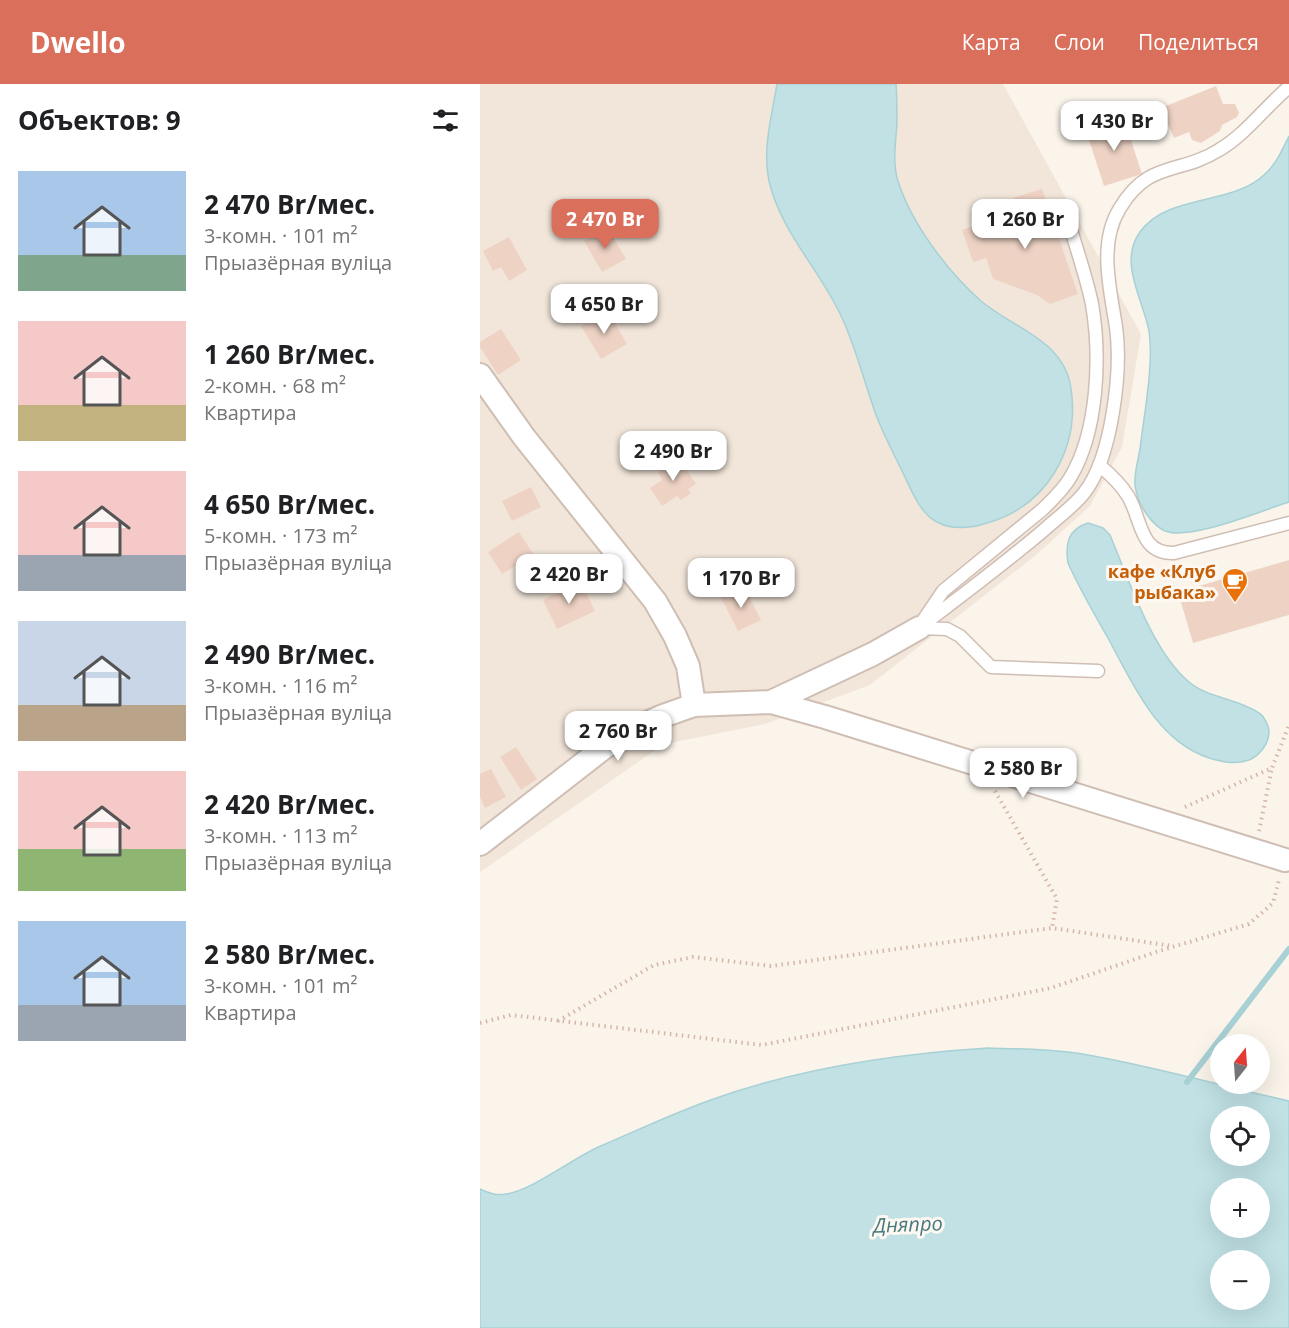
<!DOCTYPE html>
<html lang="ru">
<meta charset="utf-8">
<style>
body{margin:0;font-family:"Open Sans",sans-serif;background:#f6f6f6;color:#202124;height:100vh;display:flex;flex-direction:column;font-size:22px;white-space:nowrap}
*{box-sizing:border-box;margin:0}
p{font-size:20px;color:#757577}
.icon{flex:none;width:33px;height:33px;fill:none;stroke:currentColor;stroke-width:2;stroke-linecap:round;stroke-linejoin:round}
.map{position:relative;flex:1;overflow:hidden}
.side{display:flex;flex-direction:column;background:#fff;width:480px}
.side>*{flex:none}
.needle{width:39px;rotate:17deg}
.buttons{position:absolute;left:730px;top:950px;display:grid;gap:12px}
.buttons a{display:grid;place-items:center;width:60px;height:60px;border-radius:50%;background:#fff;box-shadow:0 6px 24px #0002;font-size:30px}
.price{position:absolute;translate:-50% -51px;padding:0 14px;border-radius:12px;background:#fff;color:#222;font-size:20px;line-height:39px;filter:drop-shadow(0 2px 3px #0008)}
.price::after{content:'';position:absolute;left:50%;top:36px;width:18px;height:14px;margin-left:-9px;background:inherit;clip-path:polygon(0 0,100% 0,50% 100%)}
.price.active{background:#da6f5b;color:#fff}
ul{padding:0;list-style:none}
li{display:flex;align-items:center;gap:18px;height:150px;padding:0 18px}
li span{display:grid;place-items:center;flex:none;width:168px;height:120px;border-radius:0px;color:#555}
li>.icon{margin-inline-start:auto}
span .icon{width:72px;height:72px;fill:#fffc;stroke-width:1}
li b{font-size:26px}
h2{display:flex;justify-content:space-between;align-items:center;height:72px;padding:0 18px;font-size:26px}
header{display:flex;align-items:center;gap:36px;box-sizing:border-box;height:84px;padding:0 30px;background:#da6f5b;color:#fff}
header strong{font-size:28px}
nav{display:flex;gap:33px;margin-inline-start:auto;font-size:21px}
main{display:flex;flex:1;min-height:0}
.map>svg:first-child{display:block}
.residential{fill:#f2e6da}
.water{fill:#c1e1e4;stroke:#a8d1d5;stroke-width:1.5;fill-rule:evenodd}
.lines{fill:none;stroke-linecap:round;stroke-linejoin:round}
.stream{stroke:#a8d1d5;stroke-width:6}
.building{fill:#eed3c5}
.lane-casing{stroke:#cfbeb4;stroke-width:15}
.street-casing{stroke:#cfbeb4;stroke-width:26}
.path{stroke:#d4b6a8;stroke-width:4;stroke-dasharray:1.5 4.5;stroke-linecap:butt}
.lane{stroke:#fff;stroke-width:12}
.street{stroke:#fff;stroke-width:22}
.labels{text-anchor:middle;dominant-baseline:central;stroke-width:6;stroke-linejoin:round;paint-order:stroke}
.food-label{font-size:18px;font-weight:bold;fill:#c56008;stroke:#fef8f2;text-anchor:end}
.water-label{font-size:20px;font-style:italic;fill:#477a7f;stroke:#fef8f2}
</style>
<header>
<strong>Dwello</strong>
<nav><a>Карта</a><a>Слои</a><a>Поделиться</a></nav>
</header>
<main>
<section class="side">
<h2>Объектов: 9<svg class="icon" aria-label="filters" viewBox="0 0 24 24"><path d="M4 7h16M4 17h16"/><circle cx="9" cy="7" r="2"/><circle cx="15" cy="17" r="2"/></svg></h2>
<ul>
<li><span style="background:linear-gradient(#a9c7e8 70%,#7fa58c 0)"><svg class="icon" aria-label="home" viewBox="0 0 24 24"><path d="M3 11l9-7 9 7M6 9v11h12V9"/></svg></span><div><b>2 470 Br/мес.</b><p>3-комн. · 101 m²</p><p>Прыазёрная вуліца</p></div></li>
<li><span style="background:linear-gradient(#f6c9c9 70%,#c2b280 0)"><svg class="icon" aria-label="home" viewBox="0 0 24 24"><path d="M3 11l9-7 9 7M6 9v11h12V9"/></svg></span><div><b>1 260 Br/мес.</b><p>2-комн. · 68 m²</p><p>Квартира</p></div></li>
<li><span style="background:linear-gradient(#f6c9c9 70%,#9aa5b1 0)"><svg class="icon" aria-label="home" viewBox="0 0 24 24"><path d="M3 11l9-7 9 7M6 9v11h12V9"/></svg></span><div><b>4 650 Br/мес.</b><p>5-комн. · 173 m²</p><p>Прыазёрная вуліца</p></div></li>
<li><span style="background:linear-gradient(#c9d6e8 70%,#b9a48a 0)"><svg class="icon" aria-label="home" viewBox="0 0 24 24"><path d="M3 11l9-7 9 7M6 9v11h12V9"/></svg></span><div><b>2 490 Br/мес.</b><p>3-комн. · 116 m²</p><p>Прыазёрная вуліца</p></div></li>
<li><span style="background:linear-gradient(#f6c9c9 65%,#8fb573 0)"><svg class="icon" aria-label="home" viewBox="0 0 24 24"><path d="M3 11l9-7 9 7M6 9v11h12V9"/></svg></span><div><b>2 420 Br/мес.</b><p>3-комн. · 113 m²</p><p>Прыазёрная вуліца</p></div></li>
<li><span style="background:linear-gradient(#a9c7e8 70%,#9aa5b1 0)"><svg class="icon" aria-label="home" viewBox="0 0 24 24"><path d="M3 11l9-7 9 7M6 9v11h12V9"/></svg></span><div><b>2 580 Br/мес.</b><p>3-комн. · 101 m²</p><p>Квартира</p></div></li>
</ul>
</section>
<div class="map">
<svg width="809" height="1244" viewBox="0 0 809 1244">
<rect width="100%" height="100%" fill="#fbf4eb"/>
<!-- residential -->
<path class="residential" d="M0 0H523L661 250 642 363 610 422 556 471 390 601 285 640 184 660 0 788Z"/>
<!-- water -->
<path class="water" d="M297 0H416C417 13 417 25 417 38 416 58 412 78 418 97 431 139 468 188 501 217 534 245 584 256 591 304 600 365 567 422 507 439 493 444 473 446 459 439 440 431 431 405 422 387 413 368 402 348 395 328 384 297 376 265 363 236 342 188 301 149 289 97 282 66 292 30 297 0Z
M809 52V418C783 426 706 459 683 446 668 437 657 418 655 401 654 390 658 376 660 365 664 330 674 281 669 247 663 215 638 178 660 148 688 109 753 122 785 90 797 79 802 66 809 52Z
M608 439 623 444 630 451C649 496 672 567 709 598 728 614 759 615 779 629 784 632 789 642 789 648 789 660 779 672 769 676 754 681 743 678 729 674 677 657 653 600 629 556 615 531 600 506 588 479 585 460 588 445 608 439Z
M508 964C542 965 575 965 608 971 676 983 742 1002 809 1017V1244H0V1105C9 1109 16 1112 26 1110 54 1106 95 1072 123 1061 158 1046 192 1030 228 1017 318 984 413 970 508 964ZM741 1032H780V1071H741ZM741 1104H780V1143H741ZM741 1176H780V1215H741Z"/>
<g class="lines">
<!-- stream -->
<path class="stream" d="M707 998 809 865"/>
</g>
<!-- building -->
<path class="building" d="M736 2 743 20H755L759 29 757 33 742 41 740 47 721 59 712 56 709 48 694 54 681 24Z
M644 35 662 90 624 102 606 47Z
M562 105 598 210 570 220 557 211 513 195 506 174 493 178 482 146 538 127 533 114Z
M127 143 146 175 122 188 104 157Z
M29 153 47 186 29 197 21 183 13 187 3 167Z
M128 227 147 260 121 275 101 242Z
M21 245 41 276 18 291 0 263V258Z
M191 373 194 378 199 375 216 400 208 405 211 409 201 416 197 412 182 422 170 404 182 396 178 388 187 382 184 378Z
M51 403 61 423 32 437 22 417Z
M39 448 54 471 22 490 8 468Z
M809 476V531L713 559 698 508Z
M100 497 115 527 77 545 63 516Z
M264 503 281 536 258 547 241 514Z
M36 663 57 695 41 706 20 673Z
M11 685 26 713 5 724 0 713V690Z"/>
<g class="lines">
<defs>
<path id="lane" d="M619 381C630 390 640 399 648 412 662 435 659 470 694 469L809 439
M444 535 463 507 563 425C572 416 583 406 590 394 618 348 621 273 612 220 606 191 595 161 587 132
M439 544C481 512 524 480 564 446 577 434 593 423 604 409 632 374 642 286 636 243 630 204 618 159 640 124 669 76 699 91 739 66 766 50 785 23 809 3
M439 544 467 545 480 552 511 583 618 587"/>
<path id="street" d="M0 291 44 353 175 517 195 552 208 582 214 621
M291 618 393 570 439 544
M0 760 126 662 156 644 183 632 214 621 291 618 345 633 805 776"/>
</defs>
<!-- lane casing -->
<use href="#lane" class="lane-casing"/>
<!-- street casing -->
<use href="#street" class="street-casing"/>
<!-- path -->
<path class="path" d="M515 707 577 815 572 844
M705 723 792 684 809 641
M779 747 792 684
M78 937 174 881 213 873 291 882 572 844 692 862
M0 939 31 931 282 961 571 904 676 868 769 840 793 819 799 796"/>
<!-- lane -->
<use href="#lane" class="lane"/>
<!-- street -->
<use href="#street" class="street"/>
</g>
<!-- icons -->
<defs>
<symbol id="cafe-pin" viewBox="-11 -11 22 30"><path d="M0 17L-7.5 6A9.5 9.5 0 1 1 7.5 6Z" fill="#e8710a" stroke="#fef8f2"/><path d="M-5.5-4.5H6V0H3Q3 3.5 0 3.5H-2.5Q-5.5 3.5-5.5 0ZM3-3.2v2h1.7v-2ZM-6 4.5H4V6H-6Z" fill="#fff"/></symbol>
</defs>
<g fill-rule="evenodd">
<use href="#cafe-pin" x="740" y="482" width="30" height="40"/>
</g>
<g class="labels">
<!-- food labels -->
<g class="food-label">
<text x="736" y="487">кафе «Клуб<tspan x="736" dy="21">рыбака»</tspan></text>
</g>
<!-- water labels -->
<g class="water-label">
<text transform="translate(428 1140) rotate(-2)">Дняпро</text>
</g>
</g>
</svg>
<div class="buttons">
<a><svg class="needle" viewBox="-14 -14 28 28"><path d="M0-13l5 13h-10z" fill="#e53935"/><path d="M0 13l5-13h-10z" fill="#757577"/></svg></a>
<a><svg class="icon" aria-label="locate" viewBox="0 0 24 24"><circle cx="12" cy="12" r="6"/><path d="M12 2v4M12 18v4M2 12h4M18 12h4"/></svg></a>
<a>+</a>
<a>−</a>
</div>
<b class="price" style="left:634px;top:68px">1 430 Br</b>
<b class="price active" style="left:125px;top:166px">2 470 Br</b>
<b class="price" style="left:545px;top:166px">1 260 Br</b>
<b class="price" style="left:124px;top:251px">4 650 Br</b>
<b class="price" style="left:193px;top:398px">2 490 Br</b>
<b class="price" style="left:89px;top:521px">2 420 Br</b>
<b class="price" style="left:261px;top:525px">1 170 Br</b>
<b class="price" style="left:138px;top:678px">2 760 Br</b>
<b class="price" style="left:543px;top:715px">2 580 Br</b>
</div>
</main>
